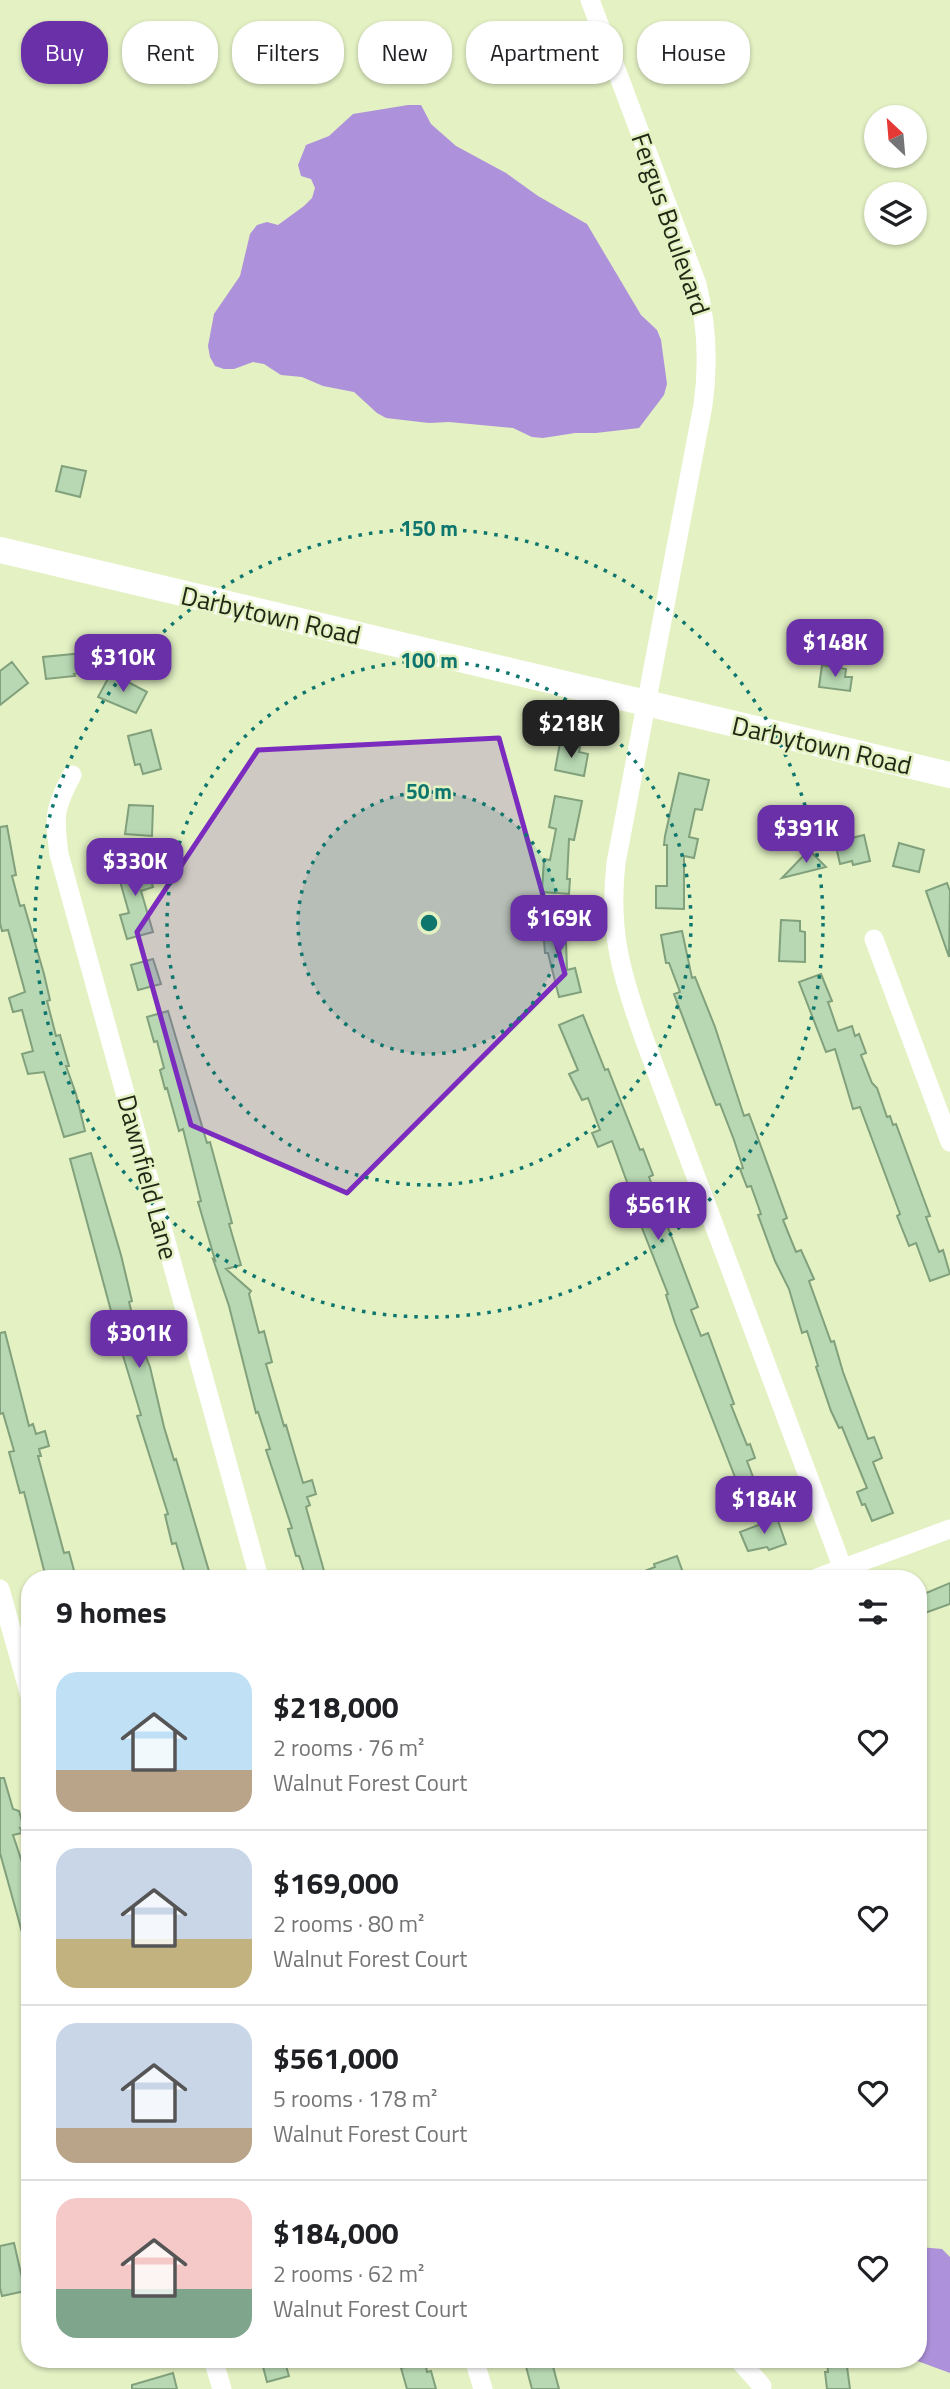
<!DOCTYPE html>
<meta charset="utf-8">
<style>
body{margin:0;font-family:"Titillium Web",sans-serif;background:#f2f2f2;color:#202124;height:100vh;display:flex;flex-direction:column;font-size:26px;white-space:nowrap}
*{box-sizing:border-box;margin:0}
p{font-size:23px;color:#757577}
.icon{flex:none;width:38px;height:38px;fill:none;stroke:currentColor;stroke-width:2;stroke-linecap:round;stroke-linejoin:round}
.map{position:relative;flex:1;overflow:hidden}
.sheet{position:absolute;left:21px;top:1570px;width:906px;height:798px;display:flex;flex-direction:column;background:#fff;border-radius:28px;box-shadow:0 2px 5px #0004}
.sheet>*{flex:none}
.banner{position:absolute;left:21px;top:21px;width:908px;height:63px;display:flex;gap:14px}
.needle{width:46px;rotate:334deg}
.buttons{position:absolute;left:864px;top:105px;display:grid;gap:14px}
.buttons a{display:grid;place-items:center;width:63px;height:63px;border-radius:50%;background:#fff;box-shadow:0 2px 5px #0004;font-size:35px}
.price{position:absolute;translate:-50% -60px;padding:0 16px;border-radius:14px;background:#6930a7;color:#fff;font-size:23px;line-height:46px;filter:drop-shadow(0 2px 4px #0008)}
.price::after{content:'';position:absolute;left:50%;top:42px;width:21px;height:16px;margin-left:-10px;background:inherit;clip-path:polygon(0 0,100% 0,50% 100%)}
.price.selected{background:#222;color:#fff}
ul{padding:0;list-style:none}
li{display:flex;align-items:center;gap:21px;height:175px;padding:0 35px}
li+li{border-top:2px solid #e0e0e0}
li span{display:grid;place-items:center;flex:none;width:196px;height:140px;border-radius:21px;color:#555}
li>.icon{margin-inline-start:auto}
span .icon{width:84px;height:84px;fill:#fffc;stroke-width:1}
li b{font-size:30px}
h2{display:flex;justify-content:space-between;align-items:center;height:84px;padding:0 35px;font-size:30px}
.tag{padding:0 24px;border-radius:28px;background:#fff;box-shadow:0 2px 5px #0004;font-size:24px;line-height:63px}
.tag.selected{background:#6930a7;color:#fff}
.map>svg:first-child{display:block}
.water{fill:#ad91da}
.building{fill:#b7d8b2;stroke:#81a07c;stroke-width:2}
.lines{fill:none;stroke-linecap:round;stroke-linejoin:round}
.minor{stroke:#fff;stroke-width:19}
.secondary{stroke:#fff;stroke-width:26}
.marked{fill:#7b2cbf;fill-opacity:0.2;stroke:#7b2cbf;stroke-width:5;stroke-linejoin:round}
.ring{fill:none;stroke:#0f766e;stroke-width:3.5;stroke-dasharray:3.5 7}
.labels{text-anchor:middle;dominant-baseline:central;stroke-width:5;stroke-linejoin:round;paint-order:stroke}
.street-label{font-size:26px;fill:#232816;stroke:#e3f1c3}
.centre{fill:#0f766e;stroke:#e3f1c3;stroke-width:3.5}
.ring-label{font-size:21px;text-anchor:middle;font-weight:bold;fill:#0f766e;stroke:#e3f1c3;stroke-width:5;stroke-linejoin:round;paint-order:stroke}
</style>
<div class="map">
<svg width="950" height="2389" viewBox="0 0 950 2389">
<rect width="100%" height="100%" fill="#e3f1c3"/>
<!-- water -->
<path class="water" d="M408 105H421L431 124 456 146 506 173 538 196 587 224 641 315 657 330 661 340 667 384 664 395 639 428 596 433H575L543 438 532 437 513 428 449 422 429 423 386 418 377 413 354 392 323 386 302 377 281 375 264 364 253 362 234 369H224L215 366 210 357 208 346 214 314 240 276 250 234 257 225 267 222 278 225 304 206 312 198 315 188 311 179 301 176 298 165 306 145 329 136 353 114Z
M919 2247 942 2249 950 2257V2373L912 2359H919Z"/>
<!-- building -->
<path class="building" d="M62 466 86 471 80 497 56 491Z
M83 653 85 672 74 674 75 676 46 679 43 657Z
M12 662 28 683 0 705V671Z
M822 665 846 669 845 677H852L850 691 819 687Z
M111 673 147 692 136 713 98 697Z
M151 730 161 769 143 774 140 764 135 765 128 736Z
M560 743 580 747 579 752 588 754 584 776 555 770Z
M679 773 709 780 702 810 695 809 689 837 698 839 694 858 684 856V909L656 908V886H667V845H664L665 836Z
M555 796 582 801 574 840 569 839 567 879H570L569 894 542 892 544 859 550 860 556 829 549 827Z
M129 805 153 806 152 836 125 834Z
M7 826 16 875 12 876 20 906 24 905 44 974 50 1000 47 1001 56 1036 60 1035 69 1066H66L76 1094 85 1131 64 1137 44 1072 28 1074 22 1054 33 1051 22 1010 13 1012 9 998 25 992 8 930 2 931 0 923V827Z
M864 835 870 861 853 865 852 861 840 864 835 842Z
M899 843 924 850 919 872 893 866Z
M809 850 826 867 782 878Z
M144 858 153 887 141 891 153 932 127 939 120 915 129 913 116 867Z
M947 883 950 891 949 957 926 891Z
M565 914 567 970 575 968 581 992 559 997 548 953H545L542 916Z
M781 920 800 921V931L805 932V962L779 961Z
M682 931 692 978 695 977 715 1027 744 1116 749 1114 759 1141 787 1218 783 1220 796 1252 801 1250 814 1279 809 1281 831 1342 834 1341 843 1372 868 1439 874 1437 882 1458 873 1462 893 1513 872 1521 865 1504 862 1505 857 1492 867 1488 842 1427 839 1428 831 1411 816 1367 818 1366 807 1331 802 1333 789 1289 775 1261 758 1215 761 1214 751 1186 747 1187 740 1169 743 1168 734 1140 720 1104 716 1105 674 994 680 992 669 963H666L661 935Z
M153 959 161 984 138 990 131 965Z
M821 974 832 1001 828 1002 838 1031 852 1026 855 1036 859 1034 866 1053 861 1055 872 1083 877 1088 887 1117 890 1116 893 1125 896 1124 930 1216 926 1217 939 1252 943 1250 950 1274 930 1281 916 1243 909 1246 897 1216 900 1214 860 1107 853 1109 835 1049 826 1052 799 982Z
M168 1011 207 1143 210 1142 232 1223 229 1224 241 1265 226 1269 251 1291 249 1294 259 1333 264 1331 272 1362 266 1364 284 1426 286 1425 303 1483 312 1480 316 1494 307 1497 310 1505 306 1507 326 1578H306L299 1556H296L288 1529 292 1528 266 1450 270 1449 258 1412 256 1413 229 1306 213 1259 215 1260 198 1202 201 1201 183 1129 179 1131 167 1088 165 1089 160 1070 164 1068 157 1041 154 1042 147 1017Z
M583 1015 605 1070 608 1069 640 1150 643 1149 653 1175 649 1177 698 1307 691 1310 701 1336 708 1333 734 1404 731 1405 747 1445 750 1444 755 1458 747 1461 758 1490 742 1495 675 1323 666 1295 668 1294 633 1205 635 1204 612 1141 598 1147 592 1133 600 1130 588 1098 582 1100 569 1074 578 1070 559 1025Z
M91 1153 121 1255 132 1301 129 1302 137 1334 150 1367 164 1427 174 1460 176 1459 211 1578H186L176 1543 172 1544 165 1515 168 1514 137 1416 141 1415 121 1349 118 1350 111 1322H114L70 1159Z
M5 1332 29 1426 33 1424 36 1434 45 1431 49 1446 39 1449 41 1456H38L64 1553 69 1552 76 1578H46L24 1492 20 1493 9 1452 14 1451 3 1413 0 1414V1333Z
M777 1518 786 1544 769 1550 767 1547 748 1551 740 1532Z
M677 1556 685 1578H627L655 1567 654 1564Z
M950 1583V1604L919 1615V1596Z
M0 1778H4L13 1809 19 1811 24 1828H20L22 1833 13 1835 22 1862 30 1859V1943H25L0 1853Z
M14 2243 25 2291 2 2296 0 2288V2246Z
M261 2359H284L289 2376 267 2382Z
M524 2359H551L559 2389H532Z
M846 2359 850 2389H827L825 2372H828L827 2361Z
M425 2362 427 2372 431 2371 436 2389H407L401 2368Z
M173 2373 177 2389H132V2385Z"/>
<g class="lines">
<!-- minor -->
<path class="minor" d="M590 0 697 284C707 325 709 363 703 405L616 863C608 932 622 977 645 1041L843 1569
M72 775C54 809 54 816 59 854L259 1578
M874 939 950 1142
M817 1578 950 1529
M0 1589 30 1696
M213 2359 222 2389
M474 2359 483 2389
M738 2359 762 2386"/>
<!-- secondary -->
<path class="secondary" d="M0 550 950 775"/>
</g>
<!-- marked area -->
<path class="marked" d="M499 738 565 974 347 1193 191 1125 137 932 258 750Z"/>
<!-- distance rings -->
<circle cx="429" cy="923" r="131" fill="#0f766e" fill-opacity=".12"/>
<g class="ring">
<circle cx="429" cy="923" r="131"/>
<circle cx="429" cy="923" r="262"/>
<circle cx="429" cy="923" r="394"/>
</g>
<g class="labels">
<!-- street labels -->
<g class="street-label">
<text transform="translate(671 224) rotate(71)">Fergus Boulevard</text>
<text transform="translate(271 615) rotate(13)">Darbytown Road</text>
<text transform="translate(822 745) rotate(13)">Darbytown Road</text>
<text transform="translate(148 1177) rotate(75)">Dawnfield Lane</text>
</g>
</g>
<circle cx="429" cy="923" r="10" class="centre"/>
<g class="ring-label">
<text x="429" y="536">150 m</text>
<text x="429" y="668">100 m</text>
<text x="429" y="799">50 m</text>
</g>
</svg>
<div class="buttons">
<a><svg class="needle" viewBox="-14 -14 28 28"><path d="M0-13l5 13h-10z" fill="#e53935"/><path d="M0 13l5-13h-10z" fill="#757577"/></svg></a>
<a><svg class="icon" aria-label="layers" viewBox="0 0 24 24"><path d="M12 4l9 5-9 5-9-5zM3 14l9 5 9-5"/></svg></a>
</div>
<b class="price" style="left:835px;top:679px">$148K</b>
<b class="price" style="left:123px;top:694px">$310K</b>
<b class="price selected" style="left:571px;top:760px">$218K</b>
<b class="price" style="left:806px;top:865px">$391K</b>
<b class="price" style="left:135px;top:898px">$330K</b>
<b class="price" style="left:559px;top:955px">$169K</b>
<b class="price" style="left:658px;top:1242px">$561K</b>
<b class="price" style="left:139px;top:1370px">$301K</b>
<b class="price" style="left:764px;top:1536px">$184K</b>
<div class="banner">
<a class="tag selected">Buy</a>
<a class="tag">Rent</a>
<a class="tag">Filters</a>
<a class="tag">New</a>
<a class="tag">Apartment</a>
<a class="tag">House</a>
</div>
<section class="sheet">
<h2>9 homes<svg class="icon" aria-label="filters" viewBox="0 0 24 24"><path d="M4 7h16M4 17h16"/><circle cx="9" cy="7" r="2"/><circle cx="15" cy="17" r="2"/></svg></h2>
<ul>
<li><span style="background:linear-gradient(#bfe0f5 70%,#b9a48a 0)"><svg class="icon" aria-label="home" viewBox="0 0 24 24"><path d="M3 11l9-7 9 7M6 9v11h12V9"/></svg></span><div><b>$218,000</b><p>2 rooms · 76 m²</p><p>Walnut Forest Court</p></div><svg class="icon" aria-label="heart" viewBox="0 0 24 24"><path d="M12 20l-8-8c-3-5 5-10 8-4 3-6 11-1 8 4z"/></svg></li>
<li><span style="background:linear-gradient(#c9d6e8 65%,#c2b280 0)"><svg class="icon" aria-label="home" viewBox="0 0 24 24"><path d="M3 11l9-7 9 7M6 9v11h12V9"/></svg></span><div><b>$169,000</b><p>2 rooms · 80 m²</p><p>Walnut Forest Court</p></div><svg class="icon" aria-label="heart" viewBox="0 0 24 24"><path d="M12 20l-8-8c-3-5 5-10 8-4 3-6 11-1 8 4z"/></svg></li>
<li><span style="background:linear-gradient(#c9d6e8 75%,#b9a48a 0)"><svg class="icon" aria-label="home" viewBox="0 0 24 24"><path d="M3 11l9-7 9 7M6 9v11h12V9"/></svg></span><div><b>$561,000</b><p>5 rooms · 178 m²</p><p>Walnut Forest Court</p></div><svg class="icon" aria-label="heart" viewBox="0 0 24 24"><path d="M12 20l-8-8c-3-5 5-10 8-4 3-6 11-1 8 4z"/></svg></li>
<li><span style="background:linear-gradient(#f6c9c9 65%,#7fa58c 0)"><svg class="icon" aria-label="home" viewBox="0 0 24 24"><path d="M3 11l9-7 9 7M6 9v11h12V9"/></svg></span><div><b>$184,000</b><p>2 rooms · 62 m²</p><p>Walnut Forest Court</p></div><svg class="icon" aria-label="heart" viewBox="0 0 24 24"><path d="M12 20l-8-8c-3-5 5-10 8-4 3-6 11-1 8 4z"/></svg></li>
</ul>
</section>
</div>
